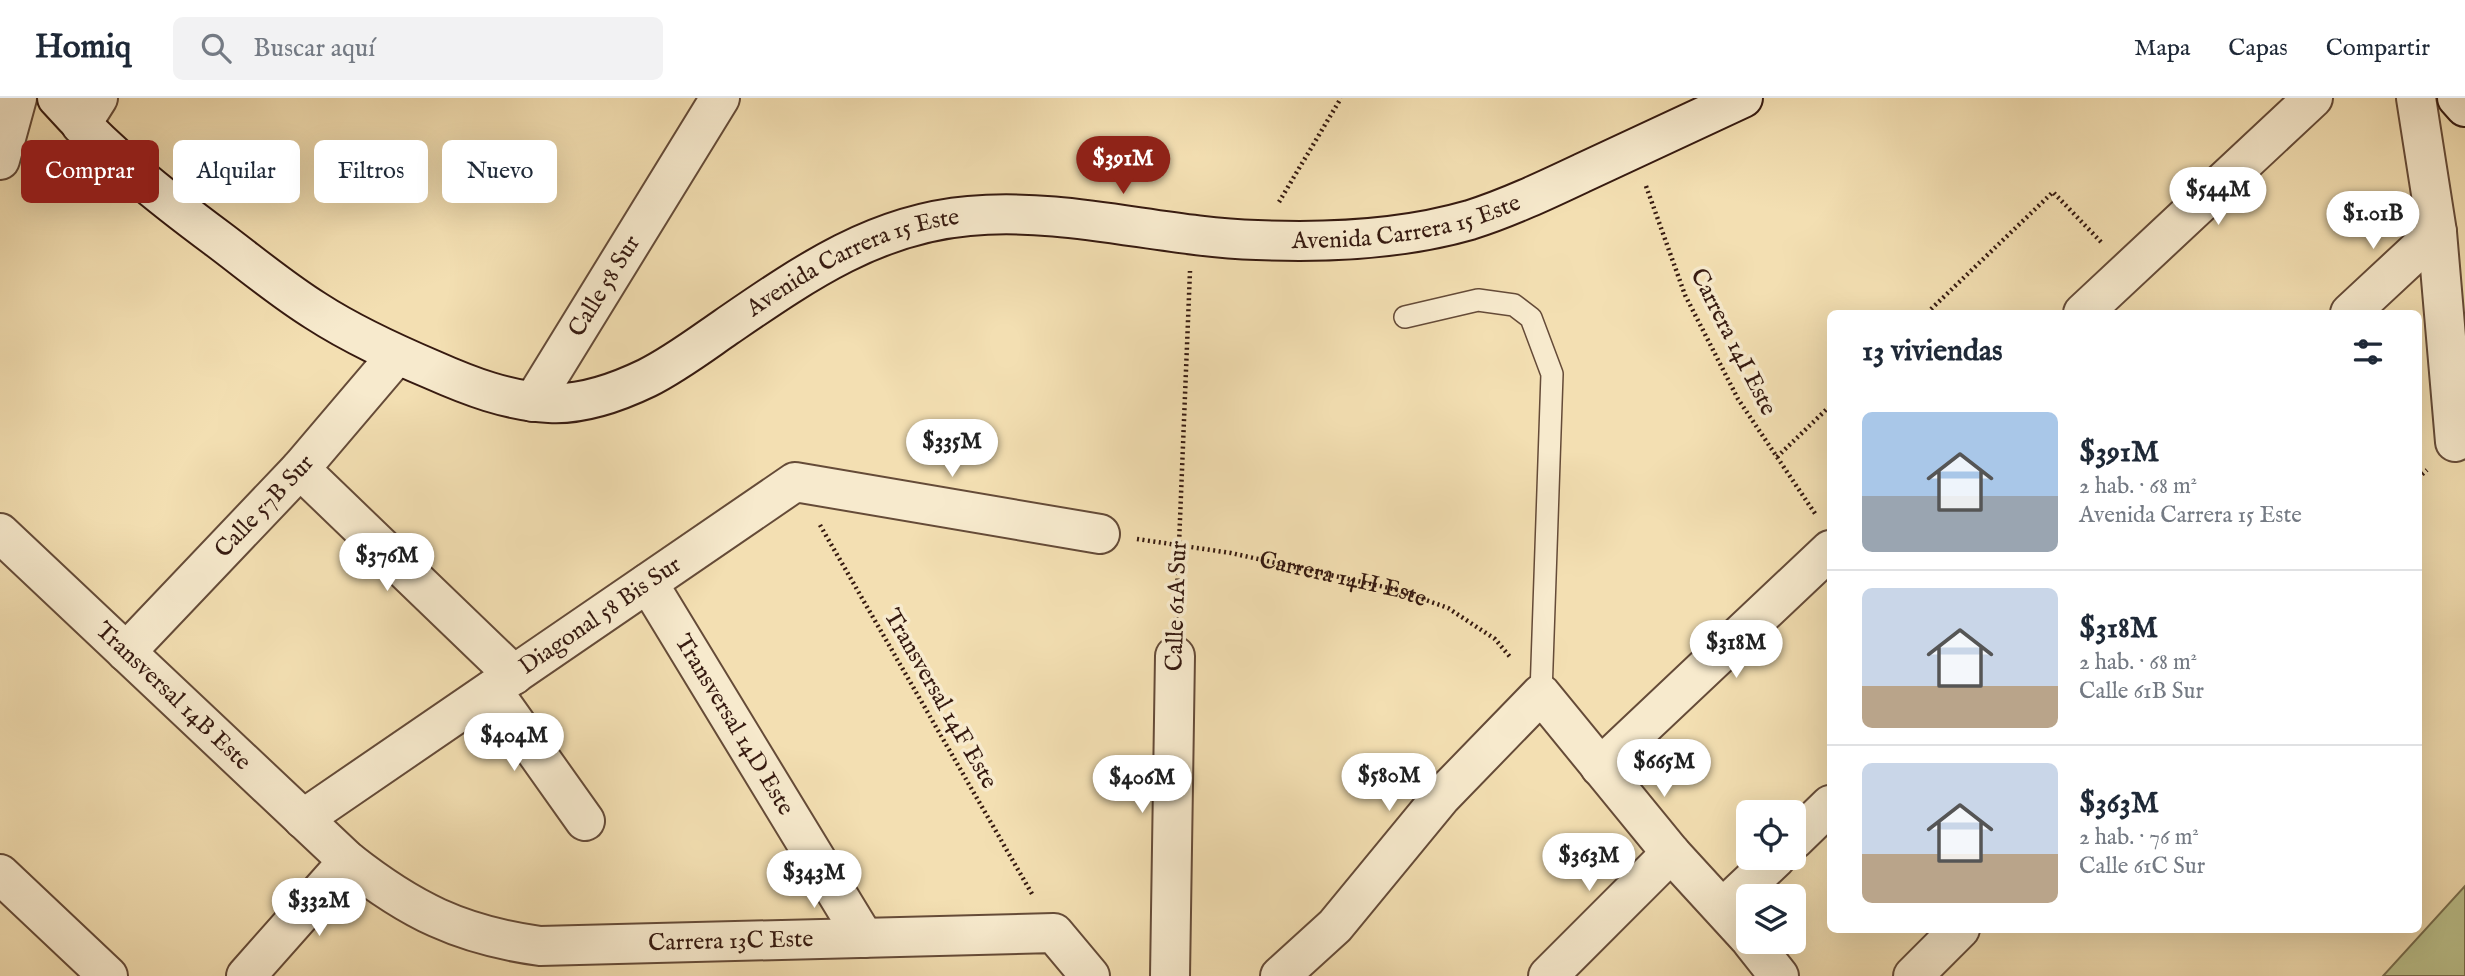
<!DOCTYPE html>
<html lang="es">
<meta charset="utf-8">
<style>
body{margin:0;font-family:"IM FELL English",serif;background:#f2f2f3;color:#1f2937;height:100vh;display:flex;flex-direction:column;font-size:26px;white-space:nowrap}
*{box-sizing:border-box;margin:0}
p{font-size:23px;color:#747a83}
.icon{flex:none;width:38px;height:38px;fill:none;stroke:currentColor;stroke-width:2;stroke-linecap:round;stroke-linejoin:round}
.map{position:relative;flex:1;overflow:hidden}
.sheet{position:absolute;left:1827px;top:212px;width:595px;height:623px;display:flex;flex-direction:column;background:#fff;border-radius:10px;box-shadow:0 7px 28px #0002}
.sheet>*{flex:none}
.hud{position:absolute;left:21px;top:42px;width:665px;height:63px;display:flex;gap:14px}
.fabs{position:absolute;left:1736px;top:702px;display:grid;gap:14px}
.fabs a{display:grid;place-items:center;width:70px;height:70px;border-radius:10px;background:#fff;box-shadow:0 7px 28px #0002;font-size:35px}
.price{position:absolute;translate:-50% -60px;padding:0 16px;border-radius:24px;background:#fff;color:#222;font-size:23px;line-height:46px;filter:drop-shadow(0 2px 4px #0008)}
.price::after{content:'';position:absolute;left:50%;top:42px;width:21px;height:16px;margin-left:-10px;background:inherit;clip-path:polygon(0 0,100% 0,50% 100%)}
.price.selected{background:#8f2418;color:#fff}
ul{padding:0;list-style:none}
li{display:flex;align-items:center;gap:21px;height:175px;padding:0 35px}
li+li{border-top:2px solid #e0e1e3}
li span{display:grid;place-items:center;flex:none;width:196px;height:140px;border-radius:10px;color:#555}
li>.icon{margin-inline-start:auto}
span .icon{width:84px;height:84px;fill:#fffc;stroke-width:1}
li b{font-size:30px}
h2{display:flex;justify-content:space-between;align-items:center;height:84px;padding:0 35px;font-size:30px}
.tag{padding:0 24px;border-radius:10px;background:#fff;box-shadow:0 7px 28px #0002;font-size:24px;line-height:63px}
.tag.selected{background:#8f2418;color:#fff}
header{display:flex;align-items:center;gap:42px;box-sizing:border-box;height:98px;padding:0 35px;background:#fff;border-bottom:2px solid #e0e1e3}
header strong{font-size:33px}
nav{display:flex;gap:38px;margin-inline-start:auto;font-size:24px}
.search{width:490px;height:63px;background:#f2f2f3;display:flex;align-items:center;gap:18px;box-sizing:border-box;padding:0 24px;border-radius:10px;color:#747a83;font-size:26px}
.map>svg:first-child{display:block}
.green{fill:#bbc18c;stroke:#786e4e;stroke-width:2}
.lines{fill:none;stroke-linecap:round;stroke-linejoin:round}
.service-casing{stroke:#654b38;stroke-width:24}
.minor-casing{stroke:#654b38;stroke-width:42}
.secondary-casing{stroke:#361a10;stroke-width:42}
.path{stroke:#361a10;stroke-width:4.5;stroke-dasharray:2 3.5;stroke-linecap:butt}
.service{stroke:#f7eacd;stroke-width:21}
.minor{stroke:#f7eacd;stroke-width:38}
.secondary{stroke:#f7eacd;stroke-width:38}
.labels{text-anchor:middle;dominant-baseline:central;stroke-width:7;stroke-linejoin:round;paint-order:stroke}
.street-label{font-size:24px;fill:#361a10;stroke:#f7eacd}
</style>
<header>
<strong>Homiq</strong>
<div class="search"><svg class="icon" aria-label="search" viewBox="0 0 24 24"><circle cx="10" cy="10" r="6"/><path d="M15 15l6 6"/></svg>Buscar aquí</div>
<nav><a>Mapa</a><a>Capas</a><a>Compartir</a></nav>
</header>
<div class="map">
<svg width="2465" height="878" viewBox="0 0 2465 878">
<rect width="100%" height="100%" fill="#f3dfb2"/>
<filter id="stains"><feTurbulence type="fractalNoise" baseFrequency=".00286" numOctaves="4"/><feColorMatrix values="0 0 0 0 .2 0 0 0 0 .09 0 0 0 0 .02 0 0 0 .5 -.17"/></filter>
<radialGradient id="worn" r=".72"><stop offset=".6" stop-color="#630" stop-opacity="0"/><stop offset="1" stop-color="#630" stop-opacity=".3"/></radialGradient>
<!-- green -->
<path class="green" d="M2465 788V878H2383Z"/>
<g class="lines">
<defs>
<path id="service" d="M1405 219 1478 202 1514 207 1531 220 1552 276 1541 596"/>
<g id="minor">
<path d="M2416 0 2437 134 2455 344"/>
<path d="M81 27 98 0"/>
<path d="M0 62 17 0"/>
<path d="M2083 215 2313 0"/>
<path d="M2350 215 2437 134"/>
<path id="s2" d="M533 304 720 0"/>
<path d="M300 371 514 577"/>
<path id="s3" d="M0 435 348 763C410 812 460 837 540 848L1054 835 1090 878"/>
<path id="s4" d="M648 485 864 840"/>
<path id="s5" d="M126 554 300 371 397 257"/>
<path d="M492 592 585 723"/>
<path d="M1600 669 1830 452"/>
<path id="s6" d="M303 721 795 384 1100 436"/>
<path d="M1794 742 1830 707"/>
<path d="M0 776 108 878"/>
<path d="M1723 810 1776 760"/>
<path d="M1752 844 1779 878"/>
<path d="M246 878 348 763"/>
<path d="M1170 878 1175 558"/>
<path d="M1280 878 1335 828 1442 698 1541 596 1671 755 1748 839"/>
<path d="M1548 878 1671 755"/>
<path d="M1913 878 1960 831"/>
</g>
<g id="secondary">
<path id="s7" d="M57 0C105 54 160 98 218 141 250 165 282 192 316 213 353 237 393 255 433 272 469 288 508 303 549 305 582 307 618 294 647 280 675 266 700 247 726 229 802 177 874 126 969 118 1065 109 1161 139 1257 142 1328 145 1401 142 1470 122 1508 110 1546 92 1582 75 1635 50 1689 25 1743 0"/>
<path d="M2457 0 2465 9"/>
</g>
</defs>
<!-- service casing -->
<use href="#service" class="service-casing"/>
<!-- minor casing -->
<use href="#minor" class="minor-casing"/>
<!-- secondary casing -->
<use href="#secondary" class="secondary-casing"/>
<!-- path -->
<g class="path">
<path d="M1646 88 1685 197 1738 301 1816 417"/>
<path d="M1279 104 1341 0"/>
<path d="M1927 215 2053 94 2101 144"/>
<path d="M1777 359 1830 308"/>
<path d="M2418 380 2427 372"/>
<path d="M820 427 1032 796"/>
<path id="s1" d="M1137 441 1231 455 1398 492 1448 510 1495 541 1511 560"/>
<path d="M1176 521 1190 173"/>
</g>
<!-- service -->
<use href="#service" class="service"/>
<!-- minor -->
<use href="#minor" class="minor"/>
<!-- secondary -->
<use href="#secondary" class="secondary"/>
</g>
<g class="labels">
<!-- street labels -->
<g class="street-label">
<text stroke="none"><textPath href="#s7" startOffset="1496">Avenida Carrera 15 Este</textPath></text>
<text stroke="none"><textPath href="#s7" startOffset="929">Avenida Carrera 15 Este</textPath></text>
<text stroke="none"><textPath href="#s2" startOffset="136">Calle 58 Sur</textPath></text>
<text transform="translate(1733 244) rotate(63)">Carrera 14I Este</text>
<text stroke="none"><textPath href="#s5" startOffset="201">Calle 57B Sur</textPath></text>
<text stroke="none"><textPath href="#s1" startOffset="210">Carrera 14H Este</textPath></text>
<text transform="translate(1177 508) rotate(-88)">Calle 61A Sur</text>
<text stroke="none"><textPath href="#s6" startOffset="360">Diagonal 58 Bis Sur</textPath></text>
<text stroke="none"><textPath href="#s3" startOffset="238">Transversal 14B Este</textPath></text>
<text transform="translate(940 601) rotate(60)">Transversal 14F Este</text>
<text stroke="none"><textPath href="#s4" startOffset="166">Transversal 14D Este</textPath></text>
<text stroke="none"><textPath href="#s3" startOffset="882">Carrera 13C Este</textPath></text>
</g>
</g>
<rect width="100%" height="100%" filter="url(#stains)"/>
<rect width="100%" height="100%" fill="url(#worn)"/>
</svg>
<div class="fabs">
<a><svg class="icon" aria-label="locate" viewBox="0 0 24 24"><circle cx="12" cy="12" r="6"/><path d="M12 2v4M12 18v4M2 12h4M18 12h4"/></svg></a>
<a><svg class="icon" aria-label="layers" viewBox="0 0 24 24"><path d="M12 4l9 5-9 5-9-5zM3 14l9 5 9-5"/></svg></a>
</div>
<b class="price selected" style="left:1123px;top:98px">$391M</b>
<b class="price" style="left:2218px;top:129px">$544M</b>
<b class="price" style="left:2373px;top:153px">$1.01B</b>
<b class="price" style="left:952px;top:381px">$335M</b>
<b class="price" style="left:387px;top:495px">$376M</b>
<b class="price" style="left:1736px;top:582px">$318M</b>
<b class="price" style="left:514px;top:675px">$404M</b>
<b class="price" style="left:1664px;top:701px">$665M</b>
<b class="price" style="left:1389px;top:715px">$580M</b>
<b class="price" style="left:1142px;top:717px">$406M</b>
<b class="price" style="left:1589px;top:795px">$363M</b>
<b class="price" style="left:814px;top:812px">$343M</b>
<b class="price" style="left:319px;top:840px">$332M</b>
<div class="hud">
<a class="tag selected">Comprar</a>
<a class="tag">Alquilar</a>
<a class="tag">Filtros</a>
<a class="tag">Nuevo</a>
</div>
<section class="sheet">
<h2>13 viviendas<svg class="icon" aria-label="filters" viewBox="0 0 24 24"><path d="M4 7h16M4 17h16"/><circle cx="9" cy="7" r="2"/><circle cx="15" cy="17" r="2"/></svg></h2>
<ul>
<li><span style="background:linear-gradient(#a9c7e8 60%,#9aa5b1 0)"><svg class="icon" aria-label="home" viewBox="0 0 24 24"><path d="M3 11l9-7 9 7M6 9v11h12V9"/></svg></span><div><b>$391M</b><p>2 hab. · 68 m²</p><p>Avenida Carrera 15 Este</p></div></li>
<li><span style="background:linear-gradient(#c9d6e8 70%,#b9a48a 0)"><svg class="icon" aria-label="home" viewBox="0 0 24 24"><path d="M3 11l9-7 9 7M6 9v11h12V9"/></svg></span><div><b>$318M</b><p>2 hab. · 68 m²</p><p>Calle 61B Sur</p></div></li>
<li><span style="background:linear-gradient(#c9d6e8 65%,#b9a48a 0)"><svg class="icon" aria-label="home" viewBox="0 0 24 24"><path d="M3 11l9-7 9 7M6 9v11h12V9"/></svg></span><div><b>$363M</b><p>2 hab. · 76 m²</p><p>Calle 61C Sur</p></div></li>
</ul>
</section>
</div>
